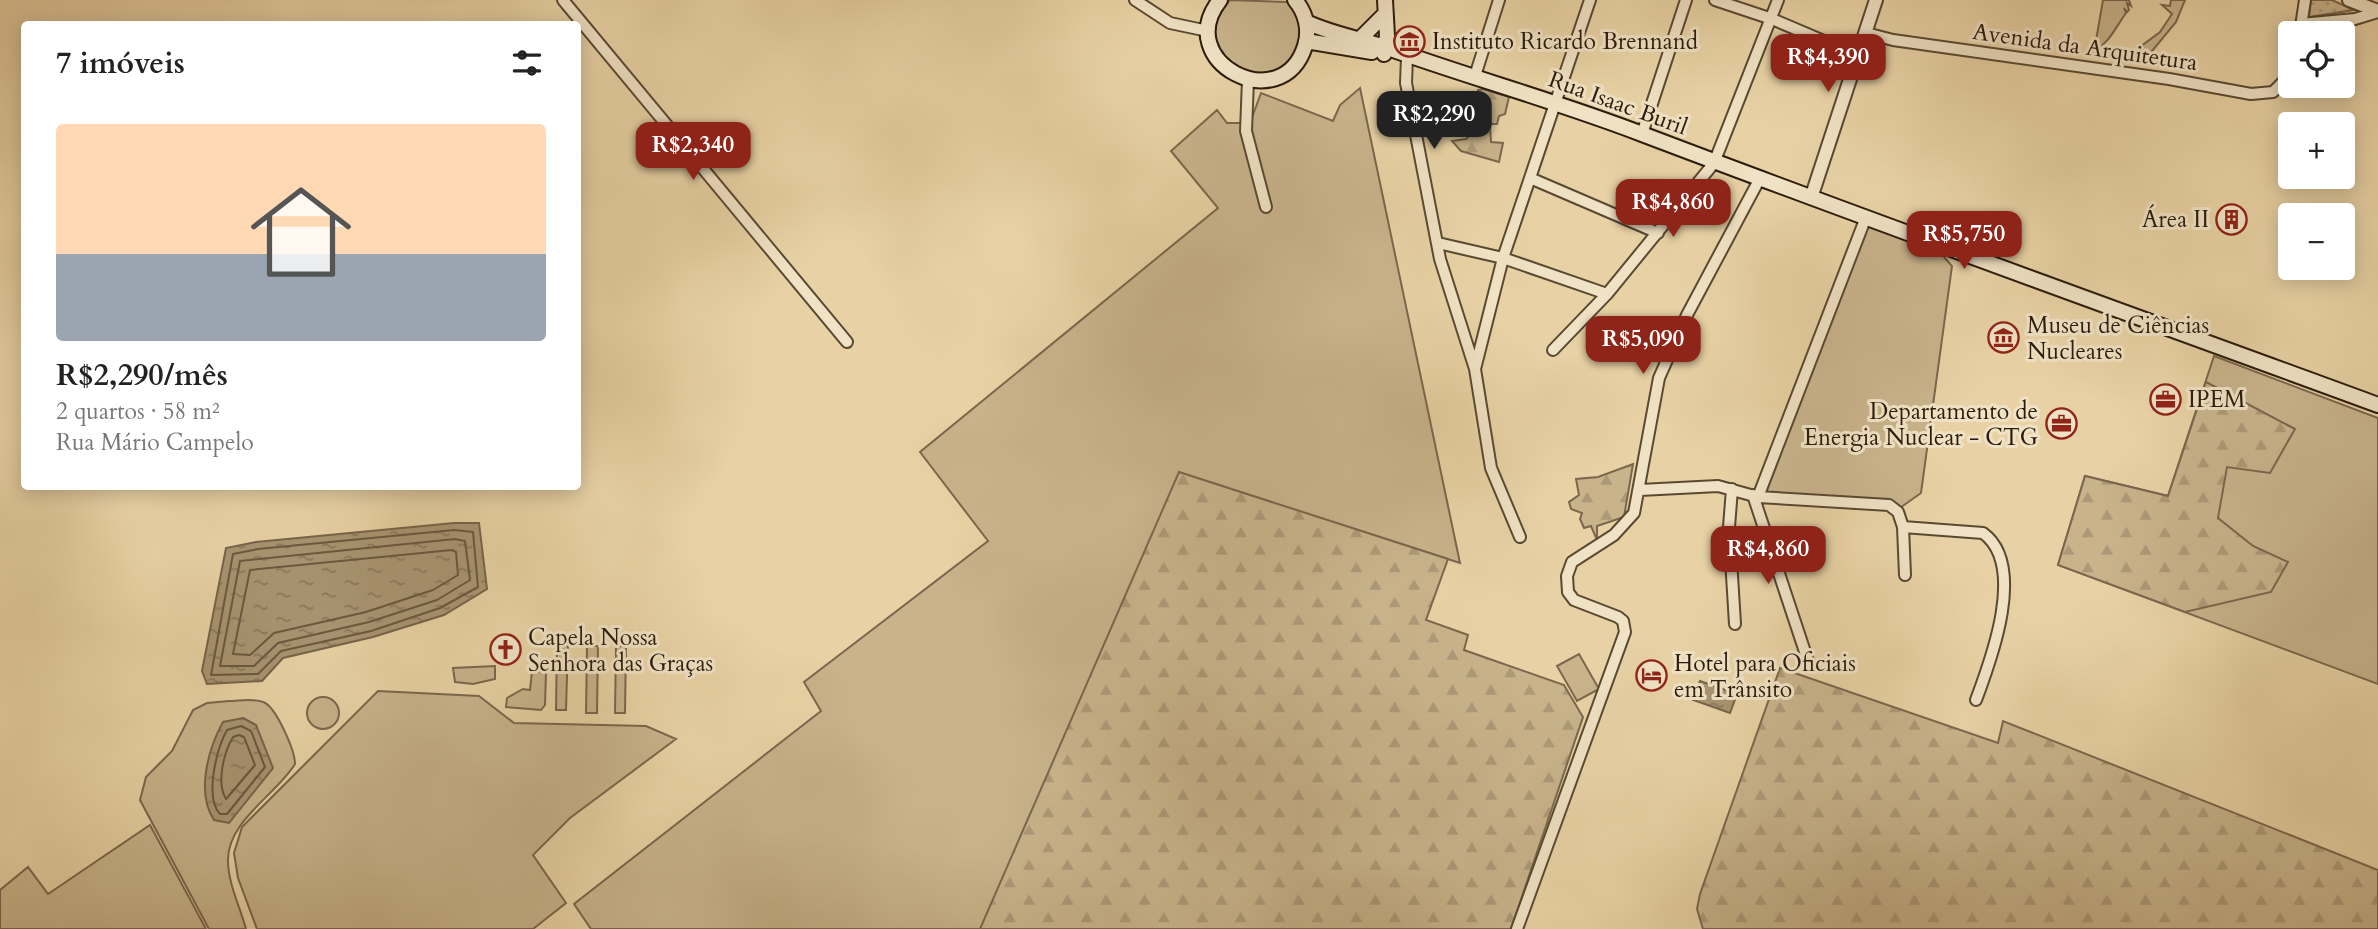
<!DOCTYPE html>
<html lang="pt">
<meta charset="utf-8">
<style>
body{margin:0;font-family:Cardo,serif;background:#f6f6f6;color:#222;height:100vh;display:flex;flex-direction:column;font-size:26px;white-space:nowrap}
*{box-sizing:border-box;margin:0}
p{font-size:23px;color:#767676}
.icon{flex:none;width:38px;height:38px;fill:none;stroke:currentColor;stroke-width:2;stroke-linecap:round;stroke-linejoin:round}
.map{position:relative;flex:1;overflow:hidden}
.sheet{position:absolute;left:21px;top:21px;width:560px;height:469px;display:flex;flex-direction:column;background:#fff;border-radius:7px;box-shadow:0 4px 18px #0003}
.sheet>*{flex:none}
.tools{position:absolute;left:2278px;top:21px;display:grid;gap:14px}
.tools a{display:grid;place-items:center;width:77px;height:77px;border-radius:7px;background:#fff;box-shadow:0 4px 18px #0003;font-size:35px}
.price{position:absolute;translate:-50% -60px;padding:0 16px;border-radius:14px;background:#8f2418;color:#fff;font-size:23px;line-height:46px;filter:drop-shadow(0 2px 4px #0008)}
.price::after{content:'';position:absolute;left:50%;top:42px;width:21px;height:16px;margin-left:-10px;background:inherit;clip-path:polygon(0 0,100% 0,50% 100%)}
.price.selected{background:#222;color:#fff}
ul{padding:0;list-style:none}
li{display:grid;align-content:center;gap:14px;height:371px;padding:0 35px}
li span{display:grid;place-items:center;height:217px;border-radius:7px;color:#555}
li>.icon{margin-inline-start:auto}
span .icon{width:126px;height:126px;fill:#fffc;stroke-width:1}
li b{font-size:30px}
h2{display:flex;justify-content:space-between;align-items:center;height:84px;padding:0 35px;font-size:30px}
.map>svg:first-child{display:block}
.green{fill:#c8b38b;stroke:#7a674c;stroke-width:2}
.forest{fill:url(#forest-firs);stroke:#7a674c;stroke-width:2}
.park{fill:url(#park-dots);stroke:#7a674c;stroke-width:2}
.water{fill:url(#water-ripples);stroke:#766449;stroke-width:2}
.lines{fill:none;stroke-linecap:round;stroke-linejoin:round}
.shore{stroke:#6a583e;stroke-width:2}
.minor-casing{stroke:#5a4932;stroke-width:14}
.tertiary-casing{stroke:#5a4932;stroke-width:16}
.secondary-casing{stroke:#2b1b0c;stroke-width:18}
.minor{stroke:#f0e2c4;stroke-width:10}
.tertiary{stroke:#f0e2c4;stroke-width:12}
.secondary{stroke:#f0e2c4;stroke-width:14}
.labels{text-anchor:middle;dominant-baseline:central;stroke-width:6;stroke-linejoin:round;paint-order:stroke}
.poi-label{font-size:23px;fill:#2b1b0c;stroke:#f0e2c4;text-anchor:start}
.street-label{font-size:23px;fill:#2b1b0c;stroke:#f0e2c4}
</style>
<div class="map">
<svg width="2378" height="929" viewBox="0 0 2378 929">
<defs>
<pattern id="forest-firs" width="22" height="20" patternUnits="userSpaceOnUse" patternTransform="scale(1.75)"><rect width="22" height="20" fill="#c8b38b"/><path d="M5 1l3.5 6h-7zM16 11l3.5 6h-7z" fill="#ac9977"/></pattern>
<pattern id="park-dots" width="8" height="8" patternUnits="userSpaceOnUse" patternTransform="scale(1.75)"><rect width="8" height="8" fill="#c8b38b"/><path d="M2 2h.1M6 6h.1" fill="none" stroke="#ac9977" stroke-width="1.8" stroke-linecap="round"/></pattern>
<pattern id="water-ripples" width="26" height="14" patternUnits="userSpaceOnUse" patternTransform="scale(1.75)"><rect width="26" height="14" fill="#a89471"/><path d="M2 4q2-2 4 0t4 0M15 11q2-2 4 0t4 0" fill="none" stroke="#89785b"/></pattern>
</defs>
<rect width="100%" height="100%" fill="#e8d2a5"/>
<filter id="stains"><feTurbulence type="fractalNoise" baseFrequency=".00286" numOctaves="4"/><feColorMatrix values="0 0 0 0 .2 0 0 0 0 .09 0 0 0 0 .02 0 0 0 .5 -.17"/></filter>
<radialGradient id="worn" r=".72"><stop offset=".6" stop-color="#630" stop-opacity="0"/><stop offset="1" stop-color="#630" stop-opacity=".3"/></radialGradient>
<!-- green -->
<path class="green" d="M1230 0 1288 2C1298 14 1303 27 1299 42 1283 107 1177 58 1230 0Z
M2103 0H2129L2131 6 2127 3 2129 10 2127 12 2124 8 2126 13C2114 30 2111 40 2094 52Z
M2171 0H2185L2176 22 2148 56 2140 47 2160 32 2172 14 2162 5 2170 6Z
M1360 88 1460 563 1181 473 985 929H591L574 904 821 711 804 682 988 541 920 452 1218 208 1171 151 1217 110 1227 123H1250L1261 93 1333 121 1340 105Z
M1866 217 1930 241 1952 266 1921 493 1897 510 1774 501 1765 487Z
M2214 356 2378 418V684L2058 565 2085 476 2168 496Z
M557 643H568L566 710H556Z
M587 646H598L597 713H586Z
M616 646H626L625 713H615Z
M1579 654 1599 689 1577 701 1557 666Z
M495 666V679L473 684 455 682 453 668Z
M532 671 546 672 545 705 541 710 506 707 507 698 523 689 530 690Z
M378 691 479 696 514 723 646 726 676 739 570 818 533 855 566 903 533 929H257L238 878 234 853 242 827Z
M307 713a16 16 0 1 1 32 0a16 16 0 1 1-32 0Z
M229 701C239 701 253 698 263 702 276 706 295 751 295 764 277 794 227 821 228 861 228 883 240 907 246 929H209L140 800 146 777 172 751 193 710 207 703Z
M150 825 206 929H0V890L28 867 48 894Z"/>
<!-- forest -->
<path class="forest" d="M1483 89 1509 97 1505 114 1499 116 1497 124H1490L1491 142 1503 143 1499 162 1461 151 1452 141 1466 139 1473 132 1471 125 1478 123 1473 114 1479 109 1478 90Z
M2206 382 2295 429 2270 473 2227 467 2218 518 2253 546 2288 562 2271 592 2185 612 2058 565 2085 476 2168 496Z
M1633 464 1624 517 1597 526V540L1591 526 1584 528 1580 519 1582 513 1571 509 1569 502 1579 495 1576 479 1598 477Z
M1179 472 1448 559 1426 620 1468 635 1464 650 1564 685 1583 717 1511 929H980Z
M1780 668 1998 743 2003 721 2378 870V929H1703L1697 909 1700 894Z"/>
<!-- park -->
<path class="park" d="M2311 0H2332L2354 10 2309 17Z"/>
<!-- water -->
<path class="water" d="M454 523H479L487 589 444 615 373 637 283 658 262 681 207 684 202 671 226 548 256 542Z
M1700 681 1737 694 1730 713 1693 700Z
M243 718 256 725 273 768 229 823 214 820C196 793 208 749 223 722Z"/>
<g class="lines">
<!-- shore -->
<path class="shore" d="M454 530 473 532 478 587 440 608 371 631 281 651 258 674 211 675 233 554 258 549Z
M455 539 465 541 470 580 437 600 369 622 278 643 254 666H220L240 561Z
M452 550 456 552 458 575 433 590 366 612 274 633 250 655 233 654 250 570Z
M241 726 251 731 265 767 227 814H220C204 797 217 748 227 730Z
M239 735 244 737 255 765 226 799C216 783 224 752 233 737Z"/>
<defs>
<path id="minor" d="M563 0 847 342
M1135 0 1170 23 1208 31
M1715 0 1772 19 1859 56
M2301 24 2355 19 2378 12
M1866 33 1893 40 2169 79 2251 94 2273 92 2291 74
M2300 33 2305 0
M1407 57 1406 83 1440 259 1475 369 1491 468 1520 537
M1475 76 1499 0
M1248 80 1246 131 1266 207
M1642 134 1686 0
M1530 178 1658 233
M1438 243 1503 258 1607 294
M1553 350 1607 294 1714 163 1778 0
M1475 369 1503 258 1590 0
M1732 489 1729 527 1735 624
M1640 490 1718 486 1758 497 1889 505 1898 512 1903 527 1983 533C2027 565 1991 660 1976 700
M1753 495 1810 667
M1758 497 1866 217
M1903 527 1905 575
M1517 929 1625 632 1623 621 1618 617 1574 600 1568 592 1567 576 1572 562 1614 535 1634 513 1659 378 1687 315 1759 180"/>
<path id="tertiary" d="M2349 0 2378 11
M1811 198 1876 0"/>
<path id="secondary" d="M1220 0C1171 62 1282 119 1305 46 1310 30 1306 13 1295 0
M1306 22C1332 34 1361 39 1388 48 1472 78 1559 102 1642 134 1887 227 2133 315 2378 405
M1359 40 1385 14
M1306 41 1372 52
M1384 54 1387 36 1385 0"/>
</defs>
<!-- minor casing -->
<use href="#minor" class="minor-casing"/>
<!-- tertiary casing -->
<use href="#tertiary" class="tertiary-casing"/>
<!-- secondary casing -->
<use href="#secondary" class="secondary-casing"/>
<!-- minor -->
<use href="#minor" class="minor"/>
<!-- tertiary -->
<use href="#tertiary" class="tertiary"/>
<!-- secondary -->
<use href="#secondary" class="secondary"/>
</g>
<!-- icons -->
<defs>
<symbol id="museum-ring" viewBox="-11 -11 22 22"><circle r="9.5" fill="#f0e2c4" stroke="#8f2418" stroke-width="1.5"/><path d="M0-6L6-3V-2H-6V-3ZM-5-1h2V3h-2ZM-1-1h2V3h-2ZM3-1h2V3H3ZM-6 4H6V6H-6Z" fill="#8f2418"/></symbol>
<symbol id="building-ring" viewBox="-11 -11 22 22"><circle r="9.5" fill="#f0e2c4" stroke="#8f2418" stroke-width="1.5"/><path d="M-4-6H4V6H1V3H-1V6H-4ZM-2.5-4.3h1.7v1.8h-1.7ZM.8-4.3h1.7v1.8H.8ZM-2.5-1h1.7V.8h-1.7ZM.8-1h1.7V.8H.8Z" fill="#8f2418"/></symbol>
<symbol id="office-ring" viewBox="-11 -11 22 22"><circle r="9.5" fill="#f0e2c4" stroke="#8f2418" stroke-width="1.5"/><path d="M-6-3h4V-5.5h4V-3h4V5H-6ZM-1-4.5V-3h2v-1.5ZM-6 0V1H6V0Z" fill="#8f2418"/></symbol>
<symbol id="church-ring" viewBox="-11 -11 22 22"><circle r="9.5" fill="#f0e2c4" stroke="#8f2418" stroke-width="1.5"/><path d="M-1.2-6h2.4v3.5h3.3v2.4h-3.3V6h-2.4V-.1h-3.3v-2.4h3.3Z" fill="#8f2418"/></symbol>
<symbol id="hotel-ring" viewBox="-11 -11 22 22"><circle r="9.5" fill="#f0e2c4" stroke="#8f2418" stroke-width="1.5"/><path d="M-6-4.5h1.5V1H6V5H4.5V3h-9V5H-6ZM-4 0a1.8 1.8 0 1 1 3.6 0ZM.5 0V-2.5h3Q6-2.5 6 0Z" fill="#8f2418"/></symbol>
</defs>
<g fill-rule="evenodd">
<use href="#museum-ring" x="1392" y="24" width="35" height="35"/>
<use href="#building-ring" x="2214" y="202" width="35" height="35"/>
<use href="#museum-ring" x="1986" y="320" width="35" height="35"/>
<use href="#office-ring" x="2148" y="382" width="35" height="35"/>
<use href="#office-ring" x="2044" y="406" width="35" height="35"/>
<use href="#church-ring" x="488" y="632" width="35" height="35"/>
<use href="#hotel-ring" x="1634" y="658" width="35" height="35"/>
</g>
<g class="labels">
<!-- poi labels -->
<g class="poi-label">
<text x="1432" y="41">Instituto Ricardo Brennand</text>
<text x="2209" y="219" text-anchor="end">Área II</text>
<text x="2027" y="325">Museu de Ciências<tspan x="2027" dy="26">Nucleares</tspan></text>
<text x="2188" y="399">IPEM</text>
<text x="2038" y="411" text-anchor="end">Departamento de<tspan x="2038" dy="26">Energia Nuclear - CTG</tspan></text>
<text x="528" y="637">Capela Nossa<tspan x="528" dy="26">Senhora das Graças</tspan></text>
<text x="1674" y="663">Hotel para Oficiais<tspan x="1674" dy="26">em Trânsito</tspan></text>
</g>
<!-- street labels -->
<g class="street-label">
<text transform="translate(2085 47) rotate(8)">Avenida da Arquitetura</text>
<text transform="translate(1618 103) rotate(20)">Rua Isaac Buril</text>
</g>
</g>
<rect width="100%" height="100%" filter="url(#stains)"/>
<rect width="100%" height="100%" fill="url(#worn)"/>
</svg>
<div class="tools">
<a><svg class="icon" aria-label="locate" viewBox="0 0 24 24"><circle cx="12" cy="12" r="6"/><path d="M12 2v4M12 18v4M2 12h4M18 12h4"/></svg></a>
<a>+</a>
<a>−</a>
</div>
<b class="price" style="left:1828px;top:94px">R$4,390</b>
<b class="price selected" style="left:1434px;top:151px">R$2,290</b>
<b class="price" style="left:693px;top:182px">R$2,340</b>
<b class="price" style="left:1673px;top:239px">R$4,860</b>
<b class="price" style="left:1964px;top:271px">R$5,750</b>
<b class="price" style="left:1643px;top:376px">R$5,090</b>
<b class="price" style="left:1768px;top:586px">R$4,860</b>
<section class="sheet">
<h2>7 imóveis<svg class="icon" aria-label="filters" viewBox="0 0 24 24"><path d="M4 7h16M4 17h16"/><circle cx="9" cy="7" r="2"/><circle cx="15" cy="17" r="2"/></svg></h2>
<ul>
<li><span style="background:linear-gradient(#ffd9b3 60%,#9aa5b1 0)"><svg class="icon" aria-label="home" viewBox="0 0 24 24"><path d="M3 11l9-7 9 7M6 9v11h12V9"/></svg></span><div><b>R$2,290/mês</b><p>2 quartos · 58 m²</p><p>Rua Mário Campelo</p></div></li>
</ul>
</section>
</div>
